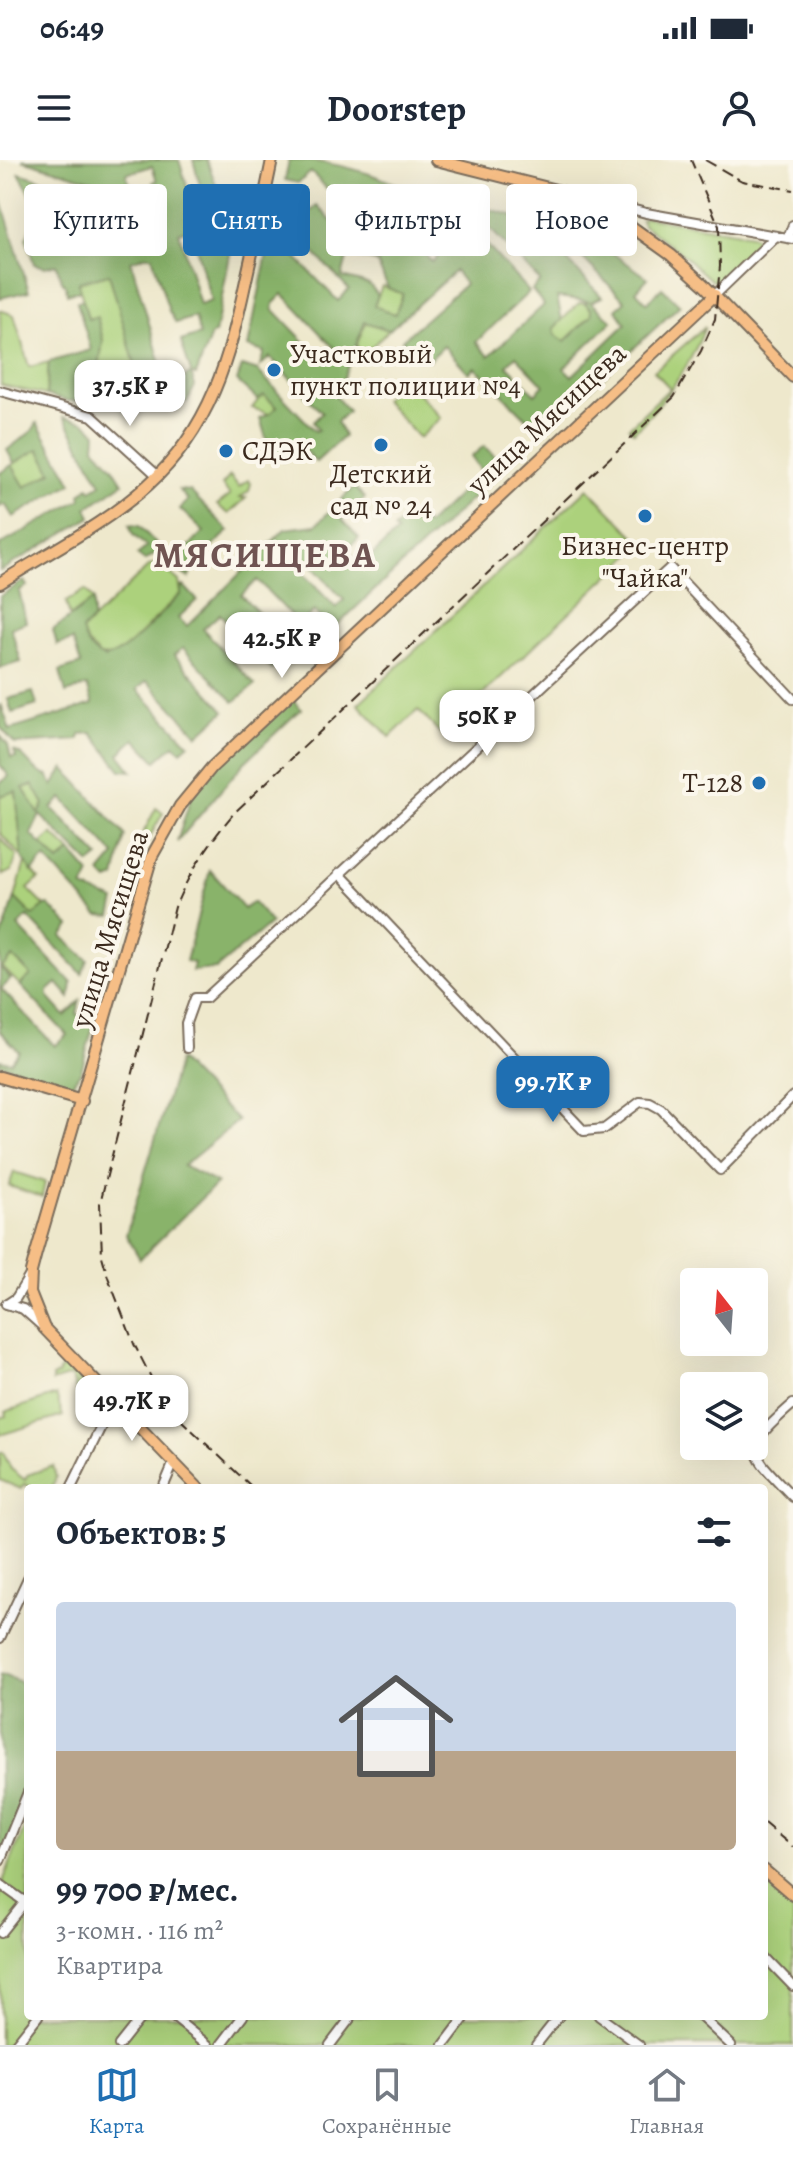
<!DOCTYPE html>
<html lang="ru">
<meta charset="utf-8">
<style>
body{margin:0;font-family:Alegreya,serif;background:#f2f2f3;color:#1f2937;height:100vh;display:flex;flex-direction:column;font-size:30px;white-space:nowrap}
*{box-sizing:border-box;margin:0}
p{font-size:26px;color:#747a83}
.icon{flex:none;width:44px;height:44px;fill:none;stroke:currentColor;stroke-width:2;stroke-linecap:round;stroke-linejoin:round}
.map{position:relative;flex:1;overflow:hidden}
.panel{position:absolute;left:24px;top:1324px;width:744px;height:536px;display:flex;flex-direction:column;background:#fff;border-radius:8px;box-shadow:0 8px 32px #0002}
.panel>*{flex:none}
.banner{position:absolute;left:24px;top:24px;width:746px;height:72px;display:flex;gap:16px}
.needle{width:52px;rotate:343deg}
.fabs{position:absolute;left:680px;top:1108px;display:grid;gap:16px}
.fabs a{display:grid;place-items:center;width:88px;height:88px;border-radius:8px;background:#fff;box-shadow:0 8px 32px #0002;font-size:40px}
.price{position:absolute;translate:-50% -68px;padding:0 18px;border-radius:16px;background:#fff;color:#222;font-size:26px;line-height:52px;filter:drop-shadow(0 2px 4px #0008)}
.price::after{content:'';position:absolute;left:50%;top:48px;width:24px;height:18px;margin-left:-12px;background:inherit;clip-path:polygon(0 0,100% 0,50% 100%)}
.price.current{background:#1f6fb2;color:#fff}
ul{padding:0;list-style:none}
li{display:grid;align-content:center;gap:16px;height:424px;padding:0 32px}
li+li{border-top:2px solid #e0e1e3}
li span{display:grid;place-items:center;height:248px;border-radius:8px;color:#555}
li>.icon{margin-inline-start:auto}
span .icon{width:144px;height:144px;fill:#fffc;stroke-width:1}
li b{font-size:34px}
h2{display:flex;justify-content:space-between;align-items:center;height:96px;padding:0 32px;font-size:34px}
.pill{padding:0 28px;border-radius:8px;background:#fff;box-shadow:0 8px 32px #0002;font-size:28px;line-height:72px}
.pill.current{background:#1f6fb2;color:#fff}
.status{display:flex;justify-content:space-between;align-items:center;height:56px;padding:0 40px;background:#fff;direction:ltr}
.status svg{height:22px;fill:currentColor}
header{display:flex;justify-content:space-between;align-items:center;height:104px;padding:0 32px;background:#fff;font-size:36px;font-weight:700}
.menu{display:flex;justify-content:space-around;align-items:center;height:112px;border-top:2px solid #e0e1e3;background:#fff;font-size:22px;color:#747a83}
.menu a{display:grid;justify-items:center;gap:4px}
.menu .current{color:#1f6fb2}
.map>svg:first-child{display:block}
.green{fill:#acd17b;stroke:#747e4c;stroke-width:2}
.forest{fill:#89b36b;stroke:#626e44;stroke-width:2;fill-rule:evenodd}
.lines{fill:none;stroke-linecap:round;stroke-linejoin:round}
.minor-casing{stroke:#7a6c5b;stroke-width:12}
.major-casing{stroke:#7a6c5b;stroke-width:14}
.minor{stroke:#fff;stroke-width:8}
.major{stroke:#f6be86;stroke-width:10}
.rail{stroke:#3b2a1e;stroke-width:2;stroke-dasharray:12 6;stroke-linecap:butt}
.poi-dot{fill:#1f6fb2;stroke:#fbf7ec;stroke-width:3}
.labels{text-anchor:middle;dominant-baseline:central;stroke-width:8;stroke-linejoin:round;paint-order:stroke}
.poi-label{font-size:28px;fill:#3b2a1e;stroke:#fbf7ec;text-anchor:start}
.street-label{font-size:28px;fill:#3b2a1e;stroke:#fbf7ec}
.district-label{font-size:36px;font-weight:bold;letter-spacing:2px;fill:#705452;stroke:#fbf7ec}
</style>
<div class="status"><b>06:49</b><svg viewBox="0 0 49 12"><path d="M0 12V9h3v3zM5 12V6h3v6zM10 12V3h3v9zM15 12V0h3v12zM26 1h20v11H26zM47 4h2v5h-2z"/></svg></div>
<header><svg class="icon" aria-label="menu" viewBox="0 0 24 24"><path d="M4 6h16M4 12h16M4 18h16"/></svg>Doorstep<svg class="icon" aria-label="person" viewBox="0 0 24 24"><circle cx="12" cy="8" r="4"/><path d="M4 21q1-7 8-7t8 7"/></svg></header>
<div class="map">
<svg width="793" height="1885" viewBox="0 0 793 1885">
<rect width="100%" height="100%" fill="#fbf7ec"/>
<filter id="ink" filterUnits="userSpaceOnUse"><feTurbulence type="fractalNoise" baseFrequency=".0125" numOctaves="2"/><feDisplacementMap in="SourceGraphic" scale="16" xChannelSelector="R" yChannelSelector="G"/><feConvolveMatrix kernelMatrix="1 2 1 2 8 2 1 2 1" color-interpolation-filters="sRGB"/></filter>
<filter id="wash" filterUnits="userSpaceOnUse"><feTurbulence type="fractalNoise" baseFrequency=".006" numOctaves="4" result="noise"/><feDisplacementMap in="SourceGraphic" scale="32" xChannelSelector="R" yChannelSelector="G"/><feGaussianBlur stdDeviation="1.8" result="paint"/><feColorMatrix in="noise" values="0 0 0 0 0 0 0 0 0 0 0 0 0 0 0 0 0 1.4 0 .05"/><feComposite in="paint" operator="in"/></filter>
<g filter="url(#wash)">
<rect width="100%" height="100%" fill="#eee8cc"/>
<!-- green -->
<path class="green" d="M646 57 751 75 756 79V85L719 121H712L680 92 643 65 641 60Z
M109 113 140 220 101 221 99 206 103 180 97 157 88 159 78 122Z
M382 126 403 134 395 155 374 146Z
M579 143H585L591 149 592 155 565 181 555 175 554 168Z
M0 150 14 155 29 207 49 202 46 235 1 225Z
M366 162 389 170 364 194 356 186Z
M705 167C689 209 665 240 634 272L629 267 670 228 654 211Z
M405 218 441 258 419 278 383 239Z
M263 234 278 247 269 254 252 248Z
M39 289 52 312 25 328 12 305Z
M230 316 239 327 248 320 251 323 249 331 240 338H246L229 354 217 345 230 335 222 325Z
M588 328 642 384 441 574 418 550 390 577 358 544Z
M159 404 179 421 181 433 132 482 113 497 99 496 84 479 82 470 149 406Z
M85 430 93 440 70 457 66 442Z
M33 624 44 644 39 655 23 628Z
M16 630 22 697 0 673V636Z
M156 648 163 653 142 691 136 687Z
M52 674 71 692 59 702 41 684Z
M0 678 17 696 12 711 2 715Z
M25 702 39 719 28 729 45 746 33 756 15 738Z
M13 797 32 815 20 825 2 807Z
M14 1012 45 1022 42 1037 9 1026Z
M69 1203 100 1234 106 1245 97 1259 86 1258 71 1216 52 1222V1217L59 1214V1211Z
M56 1235 63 1256 0 1275V1258L6 1256 5 1252Z
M3 1292 11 1309 25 1320 27 1315 53 1306 56 1317 52 1328H33L24 1324 21 1329 0 1320V1293Z
M28 1659V1856H764V1717L793 1746V1885H0V1729Z"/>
<!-- forest -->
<path class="forest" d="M22 0H179L199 65 210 61 193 0H207L222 42 239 47 215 174 211 175 196 215 191 214 195 226 187 242 177 245 170 239 152 236 132 241H68L46 235 49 202 91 190 77 142 83 140 88 159 97 157 103 180 99 206 101 220 139 219 109 114 78 122 80 130 67 134 66 126 62 121 56 104 45 107 34 104 26 78 34 61 107 82 111 70 38 48 19 13 93 35 97 22ZM152 6 157 21 153 22V35L158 51 148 54C142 38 130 31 126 14ZM121 47 126 60 140 63 144 74 139 83 131 87 121 82 118 72 111 69ZM191 68 211 141 200 145 179 72ZM144 96H152L169 151 176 163 195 157 200 175 181 181 191 213 180 221 167 225 131 101Z
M289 0C324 0 363 10 396 24L563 69 611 92 648 118 636 131 647 143 662 128 680 145 542 274 475 207 469 213 444 186 429 200 424 194 420 199 402 180 465 124 455 111 389 170 365 162 336 237 348 251 337 262 344 276 316 302 300 286 284 301 268 285 260 258 269 254 277 247 264 235 258 240 237 221 242 206 258 211 315 271 318 270 313 262 322 253 270 197 260 206 264 192 248 187 275 54 292 70 317 45 342 73 347 69 355 76 364 67 311 12 298 23 285 20ZM395 25 394 31 447 87 432 102 407 75 377 101 380 88 401 69 377 42ZM475 53 540 121 532 130 544 145 489 196 476 182 529 132 466 62ZM557 72 625 141 616 149 626 164 572 216 564 208 612 161 591 142 602 137 549 81ZM297 75 349 129 338 141 286 87ZM348 95 377 102 388 128 403 134 395 154 374 146 378 135 369 124 342 117ZM283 134 335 189 323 201 273 149 274 143ZM557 137 588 141 585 143 591 149 592 155 565 181 555 175 554 168 562 160ZM516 196 544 225 535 234 507 205Z
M0 35 29 131 0 138Z
M64 257 85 262 96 273 95 287 113 307 123 323 87 348 91 357 0 411V385L81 339 80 334 89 327 91 330 101 324Z
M37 263 72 323 13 357 5 344 0 347V313L12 305 25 327 52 312 39 289 14 303 7 290 32 271Z
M484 286 506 307 332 470 314 451 305 460 315 471 309 474 257 420 241 435 294 489 272 509 220 454 203 469 255 525 234 542 183 488 174 495 225 551 198 575 147 521 137 529 189 584 181 591 174 585 156 601 135 579 119 594 132 611 121 610 92 573 81 574 78 580 15 584 0 567 1 544 10 570 93 544 87 526 66 533 60 511 81 504 73 480 57 485 53 470 93 440V459L82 470C85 482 92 493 104 498 128 495 163 450 181 434V427L184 426 197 440 178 458 187 466 285 369 316 365 354 327 365 338 342 359 359 378 346 390 361 406 397 372 394 369 409 354 417 356 427 365 482 312 471 297ZM292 385 344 440 336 448 284 394Z
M179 330 190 331 229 371 192 405 189 418 176 409 169 410 155 394 145 401 137 395 147 387 133 375 129 365 139 366 167 395H180L204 372 180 349 188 340Z
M24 421 27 426 19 431 26 462 11 468 21 502 0 508V436Z
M33 532 37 545 12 553 8 539Z
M289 536 301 549 244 603 177 682 194 627Z
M0 575 8 585 11 598 16 597 14 591C28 595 31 612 48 616L53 626 64 608 125 675 115 718 108 721 100 713 115 695 62 638 52 648 99 697 90 704 40 655 31 674 59 702 71 692 90 714 83 728 115 740 111 756 98 755 45 698 32 712 22 697 16 631 0 636V623L9 616 0 605ZM33 625 44 644 39 654 23 628Z
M210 710 244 749 253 742 271 763 216 809 192 811 194 803 186 801Z
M15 738 33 756 45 746 49 745 70 766 62 776 88 800 82 814 28 757 18 766 72 823 70 838 57 823 48 831V837L65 856 80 841 77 854 94 863 81 911 69 928 61 922 0 904V900L11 902 19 891 0 871V782ZM13 797 31 815 20 825 67 875 55 886 1 829 11 819 1 808Z
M179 900 238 961 183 1006 217 1023 140 1099 126 1075Z
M0 1514 28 1525V1632L0 1701Z"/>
</g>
<g filter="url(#ink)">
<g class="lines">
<defs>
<path id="minor" d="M582 36 646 53 793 79
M788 78 793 65
M715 135 776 76
M0 231 92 256 158 316
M339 713 584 971 604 969 640 942 650 943 661 949 720 1010 793 936
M187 888 186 863 195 838H206L670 408 793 539
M6 1144 23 1149 42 1166
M7 1144 16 1138 30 1115
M793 1244C741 1290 747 1289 793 1337
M71 1328 114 1240
M163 1328 174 1302
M0 1478 28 1418
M0 1701 28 1632
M0 1724 28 1744
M0 1773 28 1738
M764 1796 793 1826
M172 1856 208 1885
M599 1856 639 1885
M700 1856 731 1885
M15 1885 38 1856
M119 1885 142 1856
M221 1885 243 1856
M330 1885 352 1856
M444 1885 466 1856
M536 1885 559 1856"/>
<path id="major" d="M436 0 572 34 625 62 671 95 703 124 793 217
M0 423C50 391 104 365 148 325 211 268 229 199 246 120 255 80 264 40 272 0
M0 917 82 941
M198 1328 44 1168 30 1133 31 1112 36 1093 152 696 180 646 212 607 715 135
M764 1710 793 1735"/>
</defs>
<!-- minor casing -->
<use href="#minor" class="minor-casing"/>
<!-- major casing -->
<use href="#major" class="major-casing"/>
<!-- minor -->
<use href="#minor" class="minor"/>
<!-- major -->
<use href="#major" class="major"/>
<!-- rail -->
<path class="rail" d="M705 0 742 21 793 30
M253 1328 181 1260 157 1229 134 1184 108 1117 102 1096 100 1043 175 747C190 711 209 683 234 653L674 237 701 191 715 159 720 106 719 66 691 0
M764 1663 793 1687"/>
</g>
</g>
<!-- markers -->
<g class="poi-dot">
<circle cx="274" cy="210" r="8"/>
<circle cx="381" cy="285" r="8"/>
<circle cx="226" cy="291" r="8"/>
<circle cx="645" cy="356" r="8"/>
<circle cx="759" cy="623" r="8"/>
</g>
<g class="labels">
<!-- poi labels -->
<g class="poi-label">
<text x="290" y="194">Участковый<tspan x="290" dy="32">пункт полиции №4</tspan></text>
<text x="242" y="291">СДЭК</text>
<text x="381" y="314" text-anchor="middle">Детский<tspan x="381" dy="32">сад № 24</tspan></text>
<text x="645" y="386" text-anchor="middle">Бизнес-центр<tspan x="645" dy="32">"Чайка"</tspan></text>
<text x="743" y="623" text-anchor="end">Т-128</text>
</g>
<!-- street labels -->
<g class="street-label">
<text transform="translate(547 259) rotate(-43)">улица Мясищева</text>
<text transform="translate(110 769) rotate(-73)">улица Мясищева</text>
</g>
<!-- district labels -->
<g class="district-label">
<text x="265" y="394">МЯСИЩЕВА</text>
</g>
</g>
</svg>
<div class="fabs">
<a><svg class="needle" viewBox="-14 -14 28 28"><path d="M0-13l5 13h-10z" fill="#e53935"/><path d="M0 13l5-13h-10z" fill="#747a83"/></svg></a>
<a><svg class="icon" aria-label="layers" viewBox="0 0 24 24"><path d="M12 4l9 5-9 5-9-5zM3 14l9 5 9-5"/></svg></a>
</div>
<b class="price" style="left:130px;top:268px">37.5K ₽</b>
<b class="price" style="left:282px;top:520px">42.5K ₽</b>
<b class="price" style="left:487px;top:598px">50K ₽</b>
<b class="price current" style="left:553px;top:964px">99.7K ₽</b>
<b class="price" style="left:132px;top:1283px">49.7K ₽</b>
<div class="banner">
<a class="pill">Купить</a>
<a class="pill current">Снять</a>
<a class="pill">Фильтры</a>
<a class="pill">Новое</a>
</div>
<section class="panel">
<h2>Объектов: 5<svg class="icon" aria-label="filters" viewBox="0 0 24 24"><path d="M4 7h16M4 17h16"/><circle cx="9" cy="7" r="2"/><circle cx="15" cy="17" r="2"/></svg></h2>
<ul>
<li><span style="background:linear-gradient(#c9d6e8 60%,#b9a48a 0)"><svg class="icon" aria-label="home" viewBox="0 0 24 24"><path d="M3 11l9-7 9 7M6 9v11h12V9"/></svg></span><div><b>99 700 ₽/мес.</b><p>3-комн. · 116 m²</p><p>Квартира</p></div></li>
</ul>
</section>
</div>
<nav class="menu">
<a class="current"><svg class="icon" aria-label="map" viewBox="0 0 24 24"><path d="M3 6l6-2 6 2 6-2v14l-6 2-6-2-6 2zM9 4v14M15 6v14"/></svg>Карта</a>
<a><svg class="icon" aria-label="saved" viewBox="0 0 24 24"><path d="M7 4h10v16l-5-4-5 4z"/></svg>Сохранённые</a>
<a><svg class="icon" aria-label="home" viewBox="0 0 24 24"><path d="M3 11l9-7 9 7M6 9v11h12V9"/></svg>Главная</a>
</nav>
